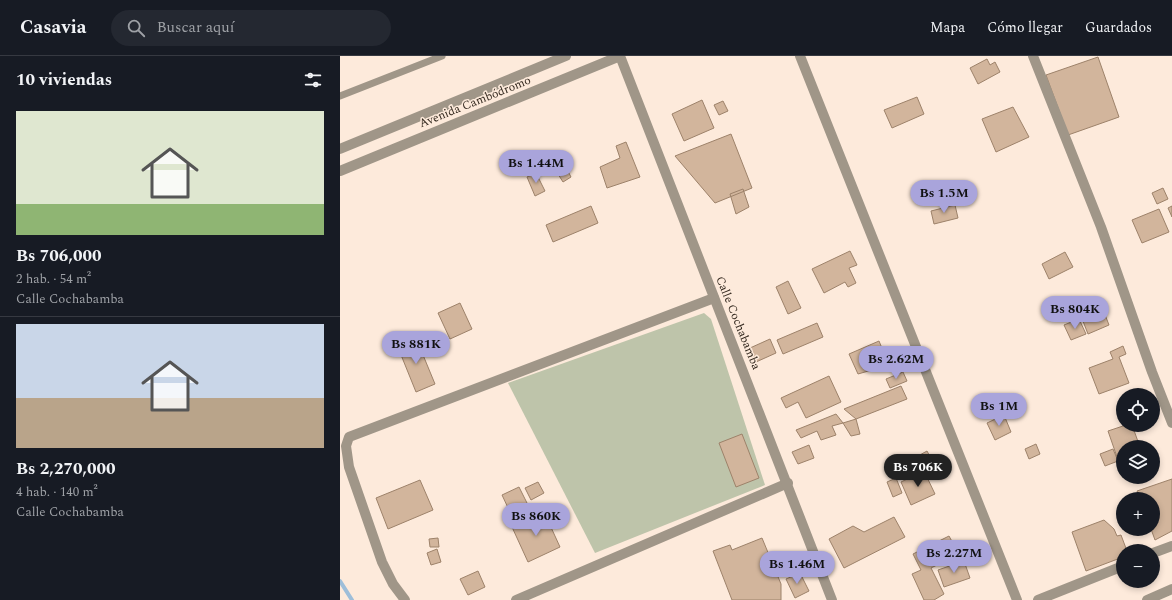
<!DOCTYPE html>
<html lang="es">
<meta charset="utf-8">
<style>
body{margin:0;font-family:Spectral,serif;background:#242831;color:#f1f3f6;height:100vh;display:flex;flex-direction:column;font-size:15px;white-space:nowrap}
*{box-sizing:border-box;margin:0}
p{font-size:13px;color:#9ea1a6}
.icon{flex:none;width:22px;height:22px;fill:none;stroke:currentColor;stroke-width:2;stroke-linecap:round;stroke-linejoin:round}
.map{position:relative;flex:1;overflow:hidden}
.side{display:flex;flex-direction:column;background:#171b24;width:340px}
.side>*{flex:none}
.buttons{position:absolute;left:776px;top:332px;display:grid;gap:8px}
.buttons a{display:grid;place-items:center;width:44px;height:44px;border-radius:50%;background:#171b24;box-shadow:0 2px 6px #0003;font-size:20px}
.price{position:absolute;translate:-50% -34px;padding:0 9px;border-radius:14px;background:#a9a4db;color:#111;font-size:13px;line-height:26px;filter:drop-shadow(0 1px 2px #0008)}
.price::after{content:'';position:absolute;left:50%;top:24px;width:12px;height:9px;margin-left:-6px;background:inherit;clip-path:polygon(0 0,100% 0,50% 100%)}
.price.current{background:#222;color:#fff}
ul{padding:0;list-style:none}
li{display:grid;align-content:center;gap:8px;height:212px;padding:0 16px}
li+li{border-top:1px solid #363941}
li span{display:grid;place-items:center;height:124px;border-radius:0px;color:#555}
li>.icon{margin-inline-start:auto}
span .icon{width:72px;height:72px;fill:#fffc;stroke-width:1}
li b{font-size:17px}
h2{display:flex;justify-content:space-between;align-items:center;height:48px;padding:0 16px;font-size:17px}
header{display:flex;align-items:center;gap:24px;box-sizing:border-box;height:56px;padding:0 20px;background:#171b24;border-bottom:1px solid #363941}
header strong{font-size:19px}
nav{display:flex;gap:22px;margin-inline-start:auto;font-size:14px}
.search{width:280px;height:36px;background:#242831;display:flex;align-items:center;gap:10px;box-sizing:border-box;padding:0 14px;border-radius:22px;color:#9ea1a6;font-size:15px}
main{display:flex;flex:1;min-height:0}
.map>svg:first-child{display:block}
.green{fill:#bec4aa}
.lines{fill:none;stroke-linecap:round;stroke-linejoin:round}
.stream{stroke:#9ebed9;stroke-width:4}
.building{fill:#d2b59c;stroke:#9d826a}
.service{stroke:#a09688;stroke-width:7}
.minor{stroke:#a09688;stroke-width:10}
.tertiary{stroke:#a09688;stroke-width:10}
.labels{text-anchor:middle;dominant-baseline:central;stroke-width:3;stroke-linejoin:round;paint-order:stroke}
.street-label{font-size:12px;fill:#352a20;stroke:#fdeadb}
</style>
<header>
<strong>Casavia</strong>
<div class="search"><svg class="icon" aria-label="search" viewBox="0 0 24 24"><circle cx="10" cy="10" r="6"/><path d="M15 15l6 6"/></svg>Buscar aquí</div>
<nav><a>Mapa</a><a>Cómo llegar</a><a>Guardados</a></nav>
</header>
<main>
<section class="side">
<h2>10 viviendas<svg class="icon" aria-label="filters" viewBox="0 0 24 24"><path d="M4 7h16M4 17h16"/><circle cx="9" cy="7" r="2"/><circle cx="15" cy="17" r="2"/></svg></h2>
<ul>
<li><span style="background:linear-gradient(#dfe7d0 75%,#8fb573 0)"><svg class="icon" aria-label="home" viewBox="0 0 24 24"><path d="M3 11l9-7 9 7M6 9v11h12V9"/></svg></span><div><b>Bs 706,000</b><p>2 hab. · 54 m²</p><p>Calle Cochabamba</p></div></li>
<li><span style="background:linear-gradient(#c9d6e8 60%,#b9a48a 0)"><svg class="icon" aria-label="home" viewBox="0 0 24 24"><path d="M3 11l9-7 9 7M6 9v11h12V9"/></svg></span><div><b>Bs 2,270,000</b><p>4 hab. · 140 m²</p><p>Calle Cochabamba</p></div></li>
</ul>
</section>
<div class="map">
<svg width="832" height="544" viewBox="0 0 832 544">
<rect width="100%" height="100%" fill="#fdeadb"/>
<!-- green -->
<path class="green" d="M364 257 371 263 425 429 255 497 168 327Z"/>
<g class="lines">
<!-- stream -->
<path class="stream" d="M0 525 12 544"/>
</g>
<!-- building -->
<path class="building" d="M758 1 779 61 728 79 706 19Z
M647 3 650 9 655 6 660 16 638 28 630 12Z
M577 41 584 58 552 72 544 54Z
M362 44 374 72 344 85 332 58Z
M383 45 388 55 379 59 374 49Z
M673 51 689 81 656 96 642 63Z
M391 78 412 132 375 147 335 100Z
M286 86 300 121 267 132 260 111 280 102 276 90Z
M222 104 231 121 223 126 213 110Z
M196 117 205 135 195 140 187 121Z
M823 132 828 143 817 148 812 137Z
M403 133 409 151 396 158 390 138Z
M615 149 618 162 594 168 591 155Z
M251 150 258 167 213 186 206 169Z
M832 150V161L828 152Z
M819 153 829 176 802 187 792 164Z
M510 195 517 209 509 212 516 227 508 231 505 226 484 237 472 213Z
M725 196 733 211 709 223 702 208Z
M448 225 461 252 448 258 436 231Z
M120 247 132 273 110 283 98 257Z
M762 251 769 269 748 278 741 260Z
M739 263 746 278 731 284 724 269Z
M477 267 483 281 443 298 437 284Z
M76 282 95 328 76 336 57 289Z
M430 283 436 297 416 306 410 292Z
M539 285 549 309 518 318 509 298Z
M783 290 786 298 779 301 789 327 759 338 749 312 773 303 770 296Z
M563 316 567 325 550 332 546 323Z
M489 320 501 346 466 362 458 346 446 352 441 342Z
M561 330 567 343 516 363 504 353Z
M496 358 503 367 492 370 496 379 481 384 477 375 461 382 456 374Z
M664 359 671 376 655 384 647 367Z
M516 363 520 378 511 380 503 367Z
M786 369H792L800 391H783V399L777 401 768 375Z
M402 378 419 422 396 431 379 387Z
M696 388 700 398 689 403 685 393Z
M469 389 474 402 458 408 452 396Z
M773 393 778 405 765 410 760 398Z
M587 395 593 406 574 416 569 405Z
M584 415 595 438 571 449 561 426Z
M556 422 562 437 553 441 547 426Z
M832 423V475L815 484 811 473H813V443H800L797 435Z
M80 424 93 454 48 473 36 442Z
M198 426 204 437 191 444 185 432Z
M179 431 187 447 170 456 162 439Z
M204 456 220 491 188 506 172 471Z
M554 461 565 481 504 512 489 483 513 470 524 476Z
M764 464 774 473 777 480 781 479 787 495H783V501L746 515 732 476Z
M609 480 619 498 591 512 604 538 594 544H584L572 518 581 514 573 498Z
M98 482 99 491H90L89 483Z
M422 482 441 528V544H392L373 495 390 489 392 494Z
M97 493 101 506 91 509 87 497Z
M624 505 630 522 604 531 598 514Z
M138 515 145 531 128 539 120 523Z
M460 517 469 535 455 542 446 523Z"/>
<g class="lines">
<!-- service -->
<path class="service" d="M0 40 102 0"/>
<!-- minor -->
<path class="minor" d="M460 0 677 544
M693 0 761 171 812 316 832 367
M813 497 832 490
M65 544 53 528 42 506 9 411 6 390 9 381 374 242
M176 544 448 427
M698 544 783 510
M807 544 832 533"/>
<!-- tertiary -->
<path class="tertiary" d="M280 0 492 544
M0 93 226 0
M0 115 280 0"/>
</g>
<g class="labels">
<!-- street labels -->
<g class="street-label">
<text transform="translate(135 46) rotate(-22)">Avenida Cambódromo</text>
<text transform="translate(398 267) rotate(68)">Calle Cochabamba</text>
</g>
</g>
</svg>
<div class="buttons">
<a><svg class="icon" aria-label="locate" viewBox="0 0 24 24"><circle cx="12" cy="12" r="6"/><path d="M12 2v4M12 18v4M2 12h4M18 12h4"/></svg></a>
<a><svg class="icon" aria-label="layers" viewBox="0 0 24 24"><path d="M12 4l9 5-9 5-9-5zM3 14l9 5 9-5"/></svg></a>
<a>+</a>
<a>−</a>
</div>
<b class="price" style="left:196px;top:128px">Bs 1.44M</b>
<b class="price" style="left:604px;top:158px">Bs 1.5M</b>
<b class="price" style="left:735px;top:274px">Bs 804K</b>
<b class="price" style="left:76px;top:309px">Bs 881K</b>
<b class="price" style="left:556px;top:324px">Bs 2.62M</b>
<b class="price" style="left:659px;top:371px">Bs 1M</b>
<b class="price current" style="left:578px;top:432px">Bs 706K</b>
<b class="price" style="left:196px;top:481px">Bs 860K</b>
<b class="price" style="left:614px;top:518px">Bs 2.27M</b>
<b class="price" style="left:457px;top:529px">Bs 1.46M</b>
</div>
</main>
